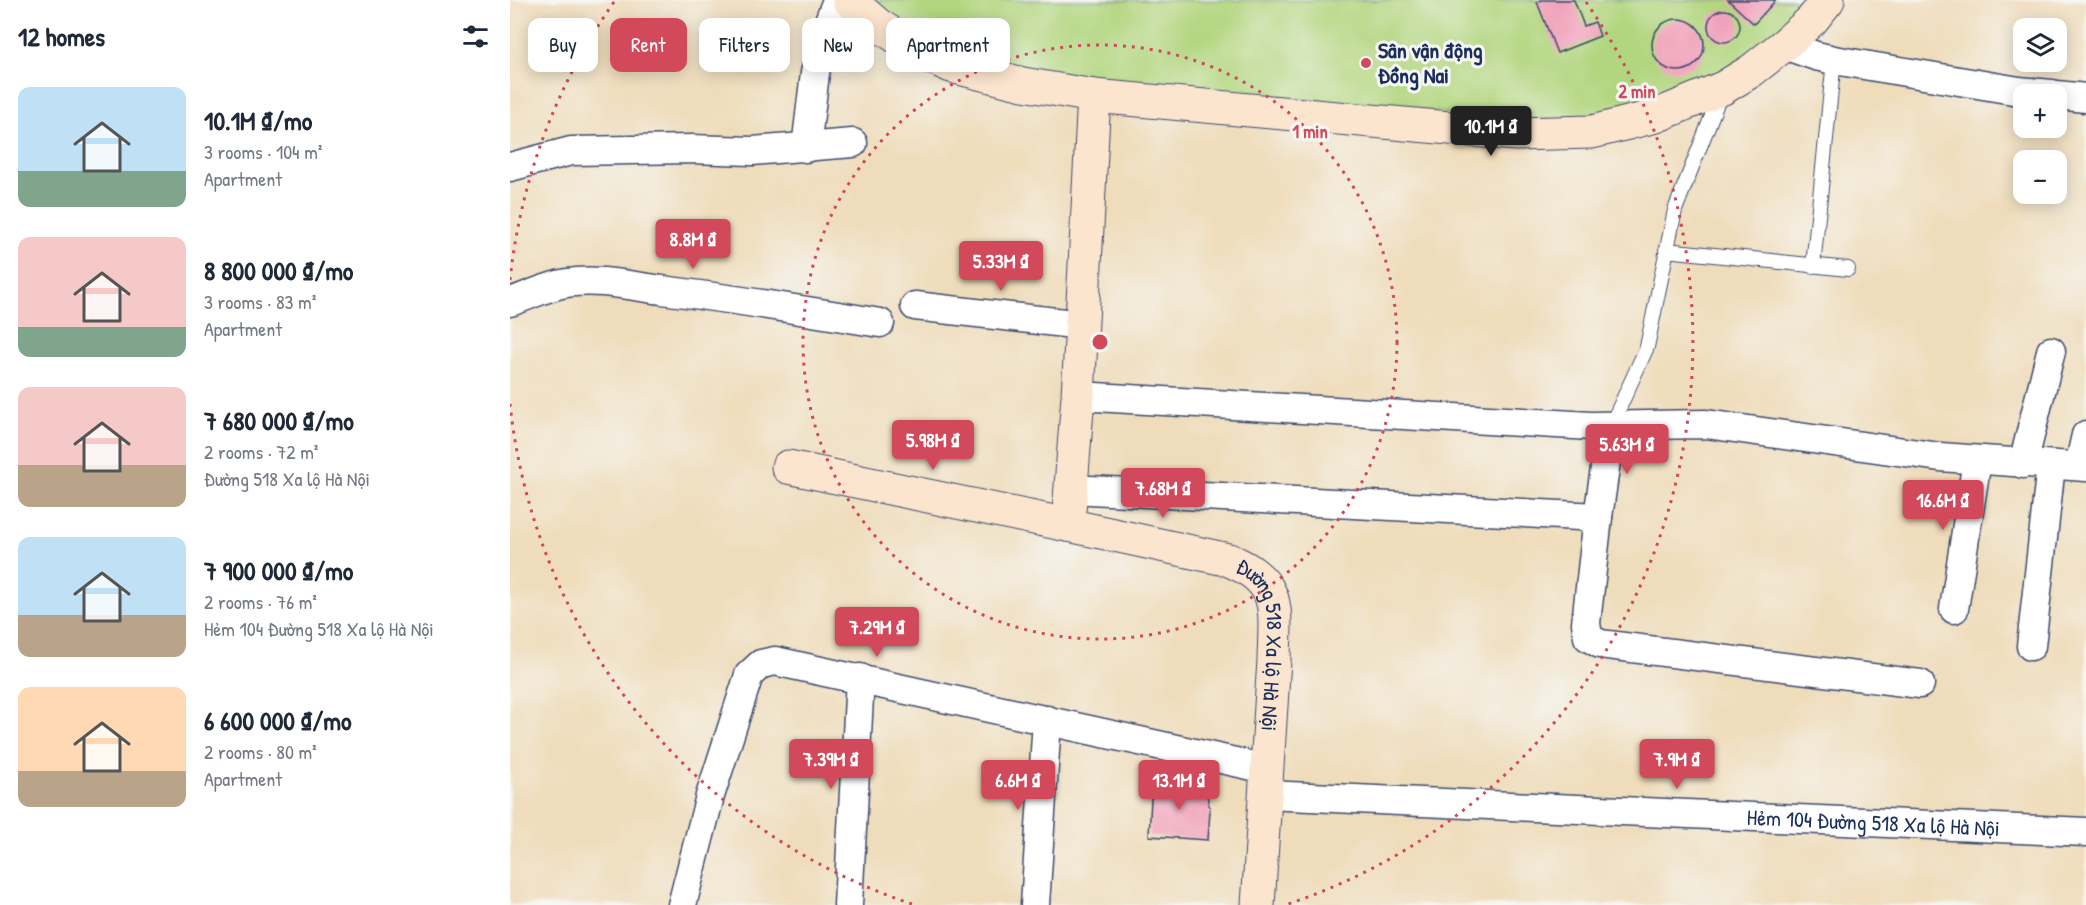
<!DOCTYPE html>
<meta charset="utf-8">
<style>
body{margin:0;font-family:"Patrick Hand",sans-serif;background:#f2f2f3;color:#1f2937;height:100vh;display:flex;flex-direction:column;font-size:22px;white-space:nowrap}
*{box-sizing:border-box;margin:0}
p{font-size:20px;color:#747a83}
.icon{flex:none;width:33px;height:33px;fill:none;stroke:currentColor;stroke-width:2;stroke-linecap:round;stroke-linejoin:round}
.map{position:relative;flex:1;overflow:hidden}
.panel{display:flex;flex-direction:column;background:#fff;width:510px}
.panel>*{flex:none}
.guide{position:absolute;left:18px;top:18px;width:570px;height:54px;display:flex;gap:12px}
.buttons{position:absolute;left:1503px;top:18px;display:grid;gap:12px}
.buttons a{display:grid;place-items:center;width:54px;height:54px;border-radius:12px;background:#fff;box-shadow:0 3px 15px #0003;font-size:30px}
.price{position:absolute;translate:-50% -51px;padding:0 14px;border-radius:6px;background:#d1495b;color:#fff;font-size:20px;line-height:39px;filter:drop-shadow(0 2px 3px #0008)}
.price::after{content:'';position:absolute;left:50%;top:36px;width:18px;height:14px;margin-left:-9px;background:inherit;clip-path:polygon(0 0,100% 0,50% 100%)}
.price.active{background:#222;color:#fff}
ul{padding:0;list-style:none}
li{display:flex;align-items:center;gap:18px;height:150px;padding:0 18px}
li span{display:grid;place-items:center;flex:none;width:168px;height:120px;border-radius:12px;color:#555}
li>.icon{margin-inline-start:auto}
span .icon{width:72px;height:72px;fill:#fffc;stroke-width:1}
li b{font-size:26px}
h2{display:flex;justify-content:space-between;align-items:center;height:72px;padding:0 18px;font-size:26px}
.pill{padding:0 21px;border-radius:12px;background:#fff;box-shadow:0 3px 15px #0003;font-size:21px;line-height:54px}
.pill.active{background:#d1495b;color:#fff}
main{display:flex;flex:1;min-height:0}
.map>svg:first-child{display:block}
.green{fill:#b2d67f;stroke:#66826e;stroke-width:1.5}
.building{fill:#f1a2bb}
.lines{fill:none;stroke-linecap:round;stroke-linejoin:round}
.lane-casing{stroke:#3b496c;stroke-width:16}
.street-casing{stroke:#3b496c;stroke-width:31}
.secondary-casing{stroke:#3b496c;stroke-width:35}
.lane{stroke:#fff;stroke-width:14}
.street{stroke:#fff;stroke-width:28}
.secondary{stroke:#fce5cf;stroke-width:33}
.ring{fill:none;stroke:#d1495b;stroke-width:3;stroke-dasharray:3 6}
.poi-dot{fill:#d1495b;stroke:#f6f6f2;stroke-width:2}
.labels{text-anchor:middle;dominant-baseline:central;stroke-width:6;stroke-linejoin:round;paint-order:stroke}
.poi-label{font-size:22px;font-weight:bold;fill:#1b2f5e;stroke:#f6f6f2;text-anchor:start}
.street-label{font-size:22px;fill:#1b2f5e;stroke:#f6f6f2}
.centre{fill:#d1495b;stroke:#f6f6f2;stroke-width:3}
.ring-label{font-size:18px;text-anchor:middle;font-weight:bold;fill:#d1495b;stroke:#f6f6f2;stroke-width:6;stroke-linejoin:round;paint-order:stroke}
</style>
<main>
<section class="panel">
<h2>12 homes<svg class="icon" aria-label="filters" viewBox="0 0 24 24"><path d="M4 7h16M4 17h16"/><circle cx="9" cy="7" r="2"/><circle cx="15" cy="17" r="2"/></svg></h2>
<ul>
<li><span style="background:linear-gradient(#bfe0f5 70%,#7fa58c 0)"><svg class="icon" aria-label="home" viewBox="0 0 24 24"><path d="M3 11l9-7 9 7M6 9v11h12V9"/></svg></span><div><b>10.1M ₫/mo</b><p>3 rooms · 104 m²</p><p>Apartment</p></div></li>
<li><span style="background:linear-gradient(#f6c9c9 75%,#7fa58c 0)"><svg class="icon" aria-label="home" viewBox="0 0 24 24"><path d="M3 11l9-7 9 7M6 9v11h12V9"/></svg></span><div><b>8 800 000 ₫/mo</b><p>3 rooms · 83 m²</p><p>Apartment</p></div></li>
<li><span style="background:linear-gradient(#f6c9c9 65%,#b9a48a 0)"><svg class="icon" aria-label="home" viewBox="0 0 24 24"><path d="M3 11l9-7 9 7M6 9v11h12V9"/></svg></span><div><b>7 680 000 ₫/mo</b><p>2 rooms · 72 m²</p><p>Đường 518 Xa lộ Hà Nội</p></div></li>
<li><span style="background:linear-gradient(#bfe0f5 65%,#b9a48a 0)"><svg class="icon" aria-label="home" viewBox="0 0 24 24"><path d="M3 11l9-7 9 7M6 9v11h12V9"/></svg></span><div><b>7 900 000 ₫/mo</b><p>2 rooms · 76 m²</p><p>Hẻm 104 Đường 518 Xa lộ Hà Nội</p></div></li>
<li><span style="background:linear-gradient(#ffd9b3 70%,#b9a48a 0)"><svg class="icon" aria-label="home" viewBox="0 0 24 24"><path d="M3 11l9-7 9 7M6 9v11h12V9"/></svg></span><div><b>6 600 000 ₫/mo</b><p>2 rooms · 80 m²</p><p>Apartment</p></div></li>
</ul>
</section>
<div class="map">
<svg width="1576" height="905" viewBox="0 0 1576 905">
<rect width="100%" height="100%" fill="#f6f6f2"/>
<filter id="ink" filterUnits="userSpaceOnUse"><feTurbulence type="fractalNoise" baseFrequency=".0167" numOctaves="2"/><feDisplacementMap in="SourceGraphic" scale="12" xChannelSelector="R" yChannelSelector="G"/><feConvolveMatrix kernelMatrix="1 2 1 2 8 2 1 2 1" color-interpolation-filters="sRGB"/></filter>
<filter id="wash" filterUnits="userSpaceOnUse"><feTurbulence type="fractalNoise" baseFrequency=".008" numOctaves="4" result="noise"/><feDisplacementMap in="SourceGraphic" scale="24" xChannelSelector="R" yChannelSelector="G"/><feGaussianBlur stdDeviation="1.35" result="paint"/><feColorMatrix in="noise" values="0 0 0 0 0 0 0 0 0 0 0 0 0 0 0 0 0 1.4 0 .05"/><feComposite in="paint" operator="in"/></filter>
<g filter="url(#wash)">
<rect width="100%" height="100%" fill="#efdcba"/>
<!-- green -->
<path class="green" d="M361 0H1300L1266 33 1207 76 1142 103 1082 119 1007 120 586 81 506 68 446 53 416 40Z"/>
<g id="blocks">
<!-- building -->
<path class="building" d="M1032 0H1064L1074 26 1085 22 1090 36 1047 53 1027 2Z
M1218 0H1266L1244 24Z
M1198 26a16 16 0 1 1 32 0a16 16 0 1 1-32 0Z
M1142 45a26 26 0 1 1 52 0a26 26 0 1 1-52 0Z
M642 780 681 785 692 790 697 795 700 810 698 840 639 836Z"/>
</g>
</g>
<g filter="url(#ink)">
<use href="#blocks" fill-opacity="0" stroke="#3b496c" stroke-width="1.5"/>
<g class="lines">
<defs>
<path id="lane" d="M1156 250 1338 269
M1303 266 1324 60
M1101 426 1137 347 1165 210 1211 93"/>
<g id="street">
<path d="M1274 45 1306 56 1324 60 1509 91 1542 94"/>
<path d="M1546 95 1576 98"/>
<path d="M296 148 305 73 313 37 327 0"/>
<path d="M0 167 61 151 181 149 242 151 343 143"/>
<path d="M0 302C19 296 37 286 57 283 88 278 121 286 152 290 225 299 298 311 370 323"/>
<path d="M405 306 572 325"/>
<path d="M568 396 1081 426 1196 424 1430 457 1576 467"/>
<path d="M1513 464 1541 351"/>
<path d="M1569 466 1576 435"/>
<path d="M561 489 1088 517 1076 623 1078 637 1090 644 1410 684"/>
<path d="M1088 517 1101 426"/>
<path d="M1444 609 1467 460"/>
<path d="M1521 646 1541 465"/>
<path id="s1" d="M756 795 1576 832"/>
<path d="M172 905 200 796 239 675 251 664 265 661 757 769"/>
<path d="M338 905 350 678"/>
<path d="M525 905 537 720"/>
</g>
<g id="secondary">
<path d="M339 0 367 24 408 51 441 66 513 84 584 96 1006 134 1082 132 1146 116 1213 88 1241 71 1274 45 1302 20 1318 0"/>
<path id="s2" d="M584 96 568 396 558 525 719 560C773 582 765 610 764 660L748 905"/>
<path d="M278 467 558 525"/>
</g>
</defs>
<!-- lane casing -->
<use href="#lane" class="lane-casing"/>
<!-- street casing -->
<use href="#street" class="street-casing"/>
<!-- secondary casing -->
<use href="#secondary" class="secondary-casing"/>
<!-- lane -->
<use href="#lane" class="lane"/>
<!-- street -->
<use href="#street" class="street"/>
<!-- secondary -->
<use href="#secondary" class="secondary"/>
</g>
</g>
<!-- distance rings -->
<g class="ring">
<circle cx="590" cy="342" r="297"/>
<path d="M402 904A593 593 0 0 1 0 404M0 280A593 593 0 0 1 104 2M1076 2A593 593 0 0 1 778 904"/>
</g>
<!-- markers -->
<circle class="poi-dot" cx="856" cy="63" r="6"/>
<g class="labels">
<!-- poi labels -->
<g class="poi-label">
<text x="868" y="50">Sân vận động<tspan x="868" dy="25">Đồng Nai</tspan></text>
</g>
<!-- street labels -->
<g class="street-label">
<text stroke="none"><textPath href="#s2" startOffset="696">Đường 518 Xa lộ Hà Nội</textPath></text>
<text stroke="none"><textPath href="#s1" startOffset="608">Hẻm 104 Đường 518 Xa lộ Hà Nội</textPath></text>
</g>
</g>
<circle cx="590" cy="342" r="9" class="centre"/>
<g class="ring-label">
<text x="1127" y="98">2 min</text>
<text x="800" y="138">1 min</text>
</g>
</svg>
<div class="buttons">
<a><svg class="icon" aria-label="layers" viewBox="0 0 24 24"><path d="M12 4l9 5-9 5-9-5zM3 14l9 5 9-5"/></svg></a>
<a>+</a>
<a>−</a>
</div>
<b class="price active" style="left:981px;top:157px">10.1M ₫</b>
<b class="price" style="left:183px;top:270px">8.8M ₫</b>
<b class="price" style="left:491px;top:292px">5.33M ₫</b>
<b class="price" style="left:423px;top:471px">5.98M ₫</b>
<b class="price" style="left:1117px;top:475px">5.63M ₫</b>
<b class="price" style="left:653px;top:519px">7.68M ₫</b>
<b class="price" style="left:1433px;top:531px">16.6M ₫</b>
<b class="price" style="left:367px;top:658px">7.29M ₫</b>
<b class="price" style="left:321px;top:790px">7.39M ₫</b>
<b class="price" style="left:1167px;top:790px">7.9M ₫</b>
<b class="price" style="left:508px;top:811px">6.6M ₫</b>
<b class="price" style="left:669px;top:811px">13.1M ₫</b>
<div class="guide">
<a class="pill">Buy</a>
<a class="pill active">Rent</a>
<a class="pill">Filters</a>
<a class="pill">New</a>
<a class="pill">Apartment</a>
</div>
</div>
</main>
